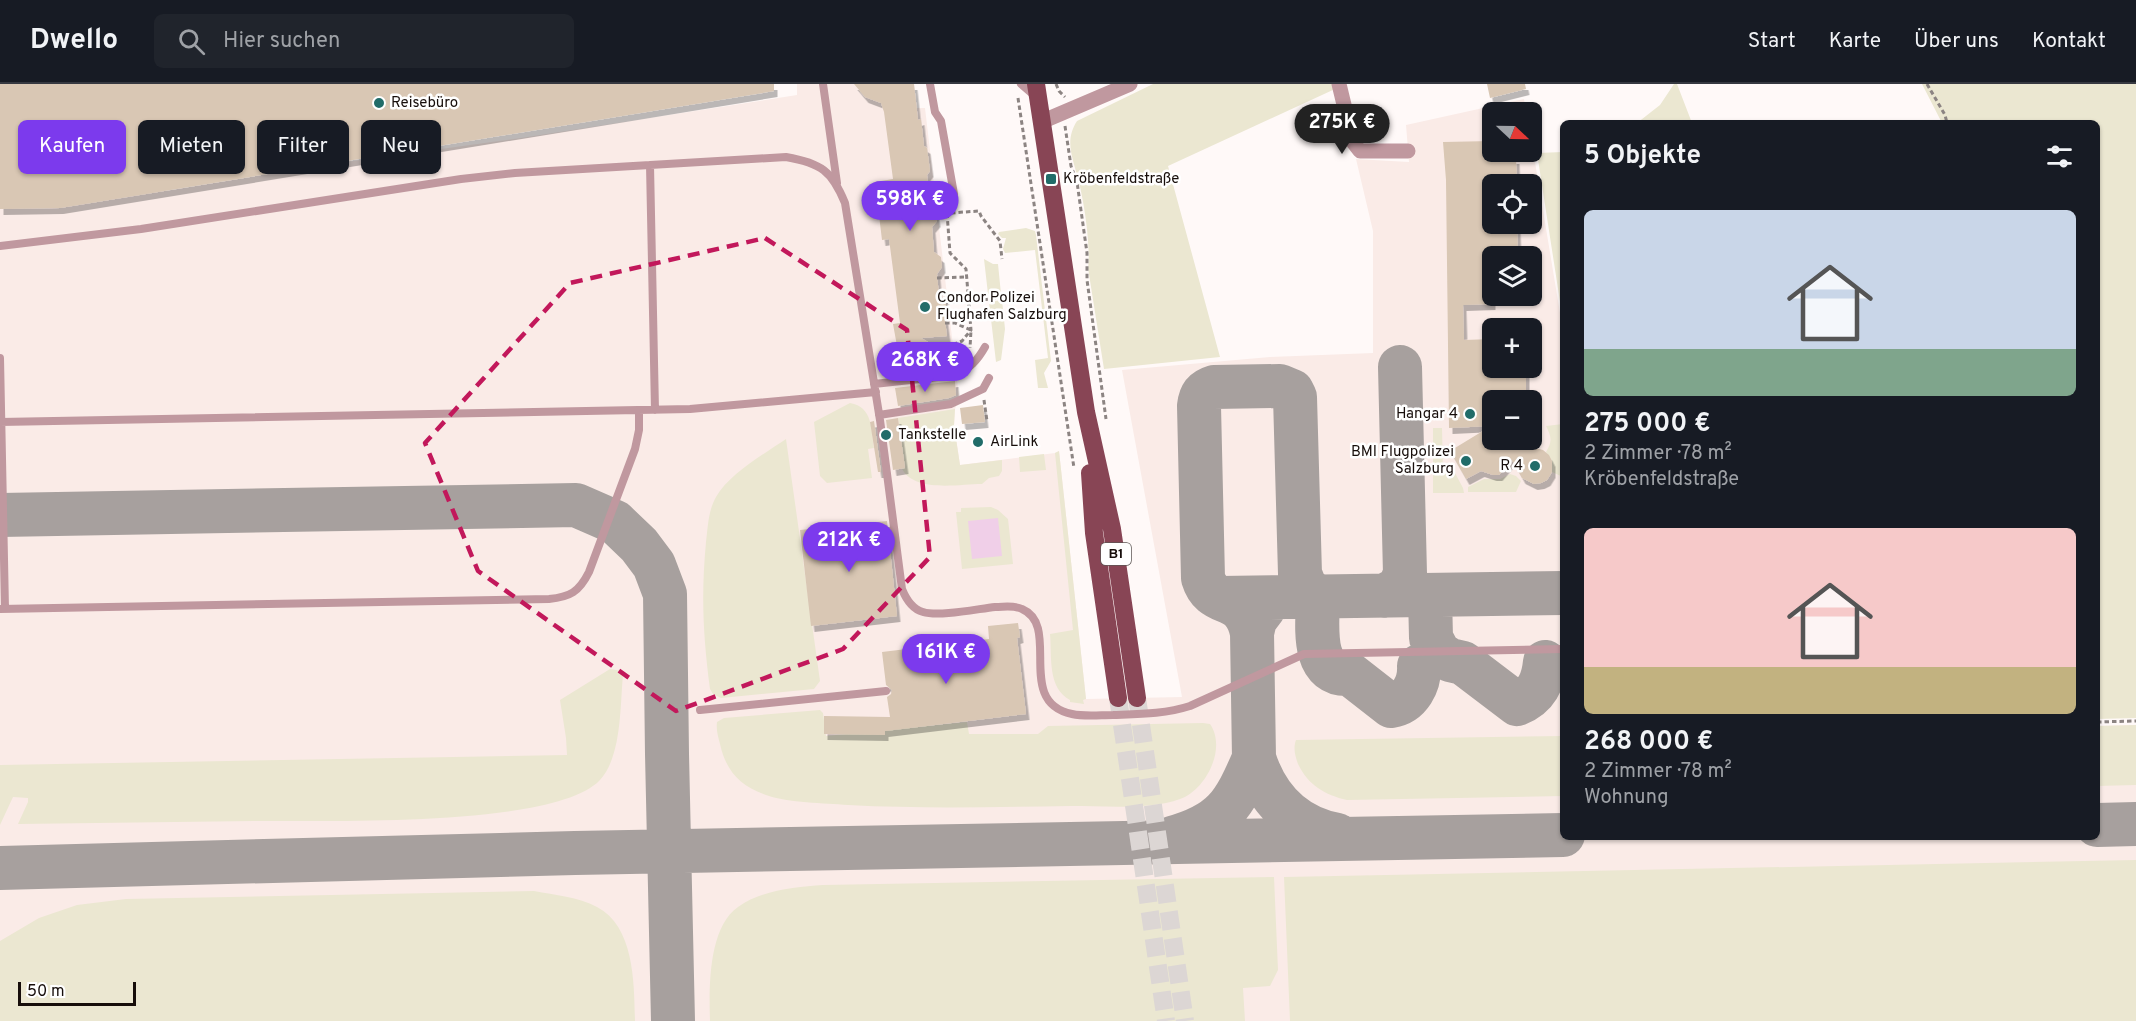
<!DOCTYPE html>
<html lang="de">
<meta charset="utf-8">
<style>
body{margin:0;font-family:Overpass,sans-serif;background:#20242c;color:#f1f3f6;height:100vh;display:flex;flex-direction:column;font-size:22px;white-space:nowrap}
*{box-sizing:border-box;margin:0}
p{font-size:20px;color:#9ea1a6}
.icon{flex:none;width:33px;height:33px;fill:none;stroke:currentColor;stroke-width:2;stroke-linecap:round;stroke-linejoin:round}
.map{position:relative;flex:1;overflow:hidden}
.sheet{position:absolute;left:1560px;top:36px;width:540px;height:720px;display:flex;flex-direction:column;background:#171b24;border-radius:9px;box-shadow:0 2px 4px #0004}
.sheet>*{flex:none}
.top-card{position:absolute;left:18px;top:36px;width:570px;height:54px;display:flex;gap:12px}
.needle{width:39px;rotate:112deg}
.tools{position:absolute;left:1482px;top:18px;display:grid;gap:12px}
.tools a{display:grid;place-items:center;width:60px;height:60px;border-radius:9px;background:#171b24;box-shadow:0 2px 4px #0004;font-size:30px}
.scale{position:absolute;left:18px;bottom:15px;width:118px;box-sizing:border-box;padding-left:6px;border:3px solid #170e0b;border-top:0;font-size:16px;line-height:21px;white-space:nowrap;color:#170e0b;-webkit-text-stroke:4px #fff;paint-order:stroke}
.price{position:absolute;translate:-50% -51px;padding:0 14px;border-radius:21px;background:#7c3aed;color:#fff;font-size:20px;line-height:39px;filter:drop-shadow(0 2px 3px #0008)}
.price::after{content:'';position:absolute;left:50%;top:36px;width:18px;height:14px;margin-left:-9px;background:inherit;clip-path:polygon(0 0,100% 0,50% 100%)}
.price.on{background:#222;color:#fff}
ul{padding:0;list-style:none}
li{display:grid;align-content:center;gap:12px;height:318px;padding:0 24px}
li span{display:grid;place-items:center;height:186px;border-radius:9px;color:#555}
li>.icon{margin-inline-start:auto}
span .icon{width:108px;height:108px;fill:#fffc;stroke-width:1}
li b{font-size:26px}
h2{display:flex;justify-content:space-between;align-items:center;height:72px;padding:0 24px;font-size:26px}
.tag{padding:0 21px;border-radius:9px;background:#171b24;box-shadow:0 2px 4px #0004;font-size:21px;line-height:54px}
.tag.on{background:#7c3aed;color:#fff}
header{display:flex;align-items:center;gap:36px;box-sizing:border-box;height:84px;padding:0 30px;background:#171b24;border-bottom:2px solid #363941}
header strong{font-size:28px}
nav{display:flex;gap:33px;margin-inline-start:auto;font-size:21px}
.search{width:420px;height:54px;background:#20242c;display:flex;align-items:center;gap:15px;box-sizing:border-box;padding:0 21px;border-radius:9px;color:#9ea1a6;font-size:22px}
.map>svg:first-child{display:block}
.built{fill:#faebe7;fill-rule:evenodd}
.green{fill:#ebe7d1}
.water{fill:#f0cfe8}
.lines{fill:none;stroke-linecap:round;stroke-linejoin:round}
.taxiway{stroke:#a7a09e;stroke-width:44}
.building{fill:#d9c7b4;filter:url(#shadow)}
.primary-tunnel{stroke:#dcd6d4;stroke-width:18;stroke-dasharray:18 9;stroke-linecap:butt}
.path{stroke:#8c8482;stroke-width:3;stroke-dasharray:4.5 3;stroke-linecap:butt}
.lane{stroke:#c0989f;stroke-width:8}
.street{stroke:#c0989f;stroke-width:15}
.primary{stroke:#884555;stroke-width:18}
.marked{fill:none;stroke:#c2185b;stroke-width:4.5;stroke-dasharray:12 8;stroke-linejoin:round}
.poi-dot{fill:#216c69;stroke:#fff;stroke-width:2}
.labels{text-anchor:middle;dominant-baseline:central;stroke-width:5;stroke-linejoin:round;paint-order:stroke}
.shield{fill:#fff;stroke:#5d5654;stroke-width:1.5}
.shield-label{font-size:14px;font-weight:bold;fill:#170e0b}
.poi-label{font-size:15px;fill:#170e0b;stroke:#fff;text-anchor:start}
</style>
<header>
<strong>Dwello</strong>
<div class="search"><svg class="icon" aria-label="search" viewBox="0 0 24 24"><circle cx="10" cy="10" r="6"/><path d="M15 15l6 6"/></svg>Hier suchen</div>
<nav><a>Start</a><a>Karte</a><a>Über uns</a><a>Kontakt</a></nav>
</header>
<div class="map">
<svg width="2136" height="937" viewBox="0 0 2136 937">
<defs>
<filter id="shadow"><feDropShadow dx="3.5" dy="6" stdDeviation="0" flood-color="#0004"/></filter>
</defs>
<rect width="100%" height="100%" fill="#fff9f8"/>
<!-- built -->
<path class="built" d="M0 0 165 107 317 82 521 54 797 11V0H914L917 24H925L959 313 955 325 954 341 960 381 1055 369 1059 367 1086 615 1182 613 1122 286 1270 273 1373 269V147L1356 75 1409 78 1406 41 1524 15 1526 28H1492V68H1532V60L1563 247V753H2097V642L2136 641V937H0ZM1492 100H1532V140H1492ZM1492 172H1532V212H1492ZM1492 244H1532V284H1492ZM1492 316H1532V356H1492Z"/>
<!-- green -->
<path class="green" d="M1153 0H1334L1335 5 1168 82 1220 273 1104 285 1088 184C1091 163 1084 116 1078 95 1073 74 1064 57 1077 37Z
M1674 0H1677L1692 39H1637L1660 21Z
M1922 0H2136V634L2097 635V39H1942Z
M1563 68V237L1537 69Z
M1026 144 1035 147 1036 151 1051 277 1044 289 1048 304H1038L1035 276 1048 274 1035 166 1005 169 1003 165 1006 154H1002L998 150 999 148Z
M984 175 993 180H998L1001 210H988Z
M1002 216 1005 245 1001 276 996 278 989 218Z
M850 319C873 323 871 345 874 364L868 365 872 394 827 399 820 392 814 338Z
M955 325 954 341 960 381 1002 376V387L999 392 989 394 982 400C958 400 916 409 902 385L905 384 898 334Z
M1563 340V393L1552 388V377L1546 368C1553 357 1551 352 1546 342Z
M1433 344H1442L1443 389H1455L1463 404 1464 409H1433Z
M786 355 820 597 814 605 721 614 713 610 710 605C703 552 701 511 706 458 708 443 708 427 716 413 729 390 764 370 786 355Z
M1059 367 1086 615 1083 616 1084 620 1070 618V616C1047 604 1052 572 1050 550L1073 546 1055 369Z
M1044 370 1046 386 1020 388 1019 373Z
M1510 390 1516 392 1521 397 1516 408H1468V403L1484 395H1500Z
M991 423 998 426 1008 435 1013 480 962 485 956 428H961V424Z
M610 585 622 587 623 591C620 621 622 672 600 696 555 744 324 736 254 737 175 738 96 739 18 740L28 718V714L13 713 0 741V681L567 671 566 654 560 616Z
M820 626 823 629 826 652 967 638 969 650H1038L1048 642 1203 639 1210 640C1227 664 1206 706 1180 715 1150 726 1104 722 1071 722 997 723 922 725 848 721 824 719 789 719 766 711 740 702 726 687 720 660 718 652 716 646 717 638L724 634Z
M2136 641V701L2097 702V642Z
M1563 652V712L1347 716C1325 711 1308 701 1298 680 1295 672 1293 664 1296 656Z
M2136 776V937H1290L1284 793Z
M1274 793 1278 886 1270 902 1243 904 1245 937H710C709 904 708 844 738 823 762 806 795 803 823 801Z
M534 807C555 811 578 813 597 823 635 843 634 900 635 937H0V857L39 834 77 821 126 815Z"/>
<!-- water -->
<path class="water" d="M998 434 1002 472 972 475 968 437Z"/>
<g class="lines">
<!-- taxiway -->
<path class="taxiway" d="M0 431 576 421 615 438 639 461 654 481 665 510 667 670 673 937
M1430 511 1431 554 1439 569 1450 576 1463 579 1517 620C1537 612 1543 598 1545 578
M1318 512C1318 538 1309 593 1350 590L1391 622C1410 619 1420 600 1419 582
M1384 512 1399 504 1405 490 1400 283
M1221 514 1563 509
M1252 549C1243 506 1213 527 1203 494L1199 322C1200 312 1204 306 1214 303L1280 302 1292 307 1295 313 1300 490 1306 505 1320 513
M1254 674 1252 549 1255 536 1264 524
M2097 741 2136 740
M1172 754C1223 740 1234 721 1254 674 1267 715 1294 743 1337 751
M0 784 575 769 1563 751"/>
</g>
<!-- building -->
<path class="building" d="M0 0H774V7L60 124 0 125Z
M854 0H914L918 36 921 35 924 62 927 64 930 87 927 91 930 121 935 124 937 137 932 143 934 168 941 173 942 183 937 190 939 212 945 215 946 219V225L944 229 947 252 921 254 952 272V278L948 284 950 286 898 291 896 279 899 273 893 240 900 239 889 155 882 156 875 98 893 95 884 28 881 19 865 13Z
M1487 0H1525L1526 5 1490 14Z
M1492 57V68H1511V74H1516L1517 100H1492V140H1517L1518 172H1492V220L1463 221 1464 256 1492 255V284H1526V316H1492V356H1527L1528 362 1543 366 1549 371 1552 377V388L1547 396 1541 399 1534 400 1522 394 1512 376 1499 391H1493L1481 387 1466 395 1450 367 1491 342 1449 344 1446 96 1443 58Z
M955 297 956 311 949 314 898 322 895 304Z
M983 321 985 338 962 340 960 324Z
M898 334 905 384 893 386 886 336Z
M874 337 881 388H878L870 338Z
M887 437 897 532 811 542 800 446Z
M1018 539 1020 553 1017 554 1026 630 885 647V651L824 650V632L890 633 887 613 891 610 892 606 886 601 882 568 989 555 988 542Z"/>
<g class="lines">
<!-- primary-tunnel -->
<path class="primary-tunnel" d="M1118 614 1166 937
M1137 614 1185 937"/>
<!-- path -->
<path class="path" d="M1056 0 1059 7 1065 13
M1927 0 1945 31 1947 39
M1018 14 1074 384
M1065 42 1071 82 1077 98 1087 169V196L1106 335
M936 130 979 127 981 132 1000 157 1002 175
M937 194 966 193
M946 219 1002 214
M945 239H955L971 246 970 264
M946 263 962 257 971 246 966 185 950 169 947 129
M984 316 987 337
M2097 638 2136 637"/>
<!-- lane -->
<path class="lane" d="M823 0 837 99
M930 0 935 28 941 37 954 110
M1021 0 1036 13
M650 81 655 326
M0 162 141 145 461 95 515 89 786 73C821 79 832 87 845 119L880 336 902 505C906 515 912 525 923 528 939 533 977 525 995 523 1005 523 1014 521 1022 525 1062 542 1014 618 1072 630 1085 633 1100 631 1113 631 1139 630 1165 630 1190 622L1304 570 1563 565
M0 274 5 525
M874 300 956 291C970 284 977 277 985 263
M879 331 951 320 983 305 989 294
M0 338 690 325 876 308
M0 525 549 515C570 513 579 508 589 488L635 365 639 346V326
M700 626 886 607"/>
<!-- street -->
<path class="street" d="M1339 0 1353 58 1360 67H1408
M1041 38 1130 0"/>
<!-- primary -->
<path class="primary" d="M1036 0 1086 328 1112 445 1137 614
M1090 389 1094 449 1118 614"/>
</g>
<!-- marked area -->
<path class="marked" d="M765 154 907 246 930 473 843 565 676 627 478 487 425 359 570 199Z"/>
<!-- markers -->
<g class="poi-dot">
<circle cx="379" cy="19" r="6"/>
<rect x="1045" y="89" width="12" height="12" rx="3"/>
<circle cx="925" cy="223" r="6"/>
<circle cx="1470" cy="330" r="6"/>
<circle cx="886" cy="351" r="6"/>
<circle cx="978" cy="358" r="6"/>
<circle cx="1466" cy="377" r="6"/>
<circle cx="1535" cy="382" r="6"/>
</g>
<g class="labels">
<!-- shield labels -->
<rect class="shield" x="1101" y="459" width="30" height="22" rx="4.5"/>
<g class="shield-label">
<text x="1116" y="470">B1</text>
</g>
<!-- poi labels -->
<g class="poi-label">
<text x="391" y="19">Reisebüro</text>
<text x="1063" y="95">Kröbenfeldstraße</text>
<text x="937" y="214">Condor Polizei<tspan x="937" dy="17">Flughafen Salzburg</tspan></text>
<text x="1458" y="330" text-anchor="end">Hangar 4</text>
<text x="898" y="351">Tankstelle</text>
<text x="990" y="358">AirLink</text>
<text x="1454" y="368" text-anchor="end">BMI Flugpolizei<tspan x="1454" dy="17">Salzburg</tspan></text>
<text x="1523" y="382" text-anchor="end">R 4</text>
</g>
</g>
</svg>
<div class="tools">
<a><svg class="needle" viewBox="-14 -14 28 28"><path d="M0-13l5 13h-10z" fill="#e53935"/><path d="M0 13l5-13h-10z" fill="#9ea1a6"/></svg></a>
<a><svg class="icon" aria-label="locate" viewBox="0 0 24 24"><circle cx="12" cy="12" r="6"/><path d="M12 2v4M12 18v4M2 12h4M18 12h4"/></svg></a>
<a><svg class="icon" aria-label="layers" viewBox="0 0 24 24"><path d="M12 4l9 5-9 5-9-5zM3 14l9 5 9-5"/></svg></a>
<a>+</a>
<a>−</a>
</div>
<div class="scale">50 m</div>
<b class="price on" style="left:1342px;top:71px">275K €</b>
<b class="price" style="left:910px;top:148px">598K €</b>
<b class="price" style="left:925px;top:309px">268K €</b>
<b class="price" style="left:849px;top:489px">212K €</b>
<b class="price" style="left:946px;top:601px">161K €</b>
<div class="top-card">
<a class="tag on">Kaufen</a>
<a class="tag">Mieten</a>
<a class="tag">Filter</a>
<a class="tag">Neu</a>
</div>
<section class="sheet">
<h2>5 Objekte<svg class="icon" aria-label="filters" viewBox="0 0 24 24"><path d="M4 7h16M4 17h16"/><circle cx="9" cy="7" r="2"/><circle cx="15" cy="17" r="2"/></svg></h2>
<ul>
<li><span style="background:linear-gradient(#c9d6e8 75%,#7fa58c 0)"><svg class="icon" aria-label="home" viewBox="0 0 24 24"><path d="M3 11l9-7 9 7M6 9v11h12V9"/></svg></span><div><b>275 000 €</b><p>2 Zimmer · 78 m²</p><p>Kröbenfeldstraße</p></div></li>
<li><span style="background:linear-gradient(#f6c9c9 75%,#c2b280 0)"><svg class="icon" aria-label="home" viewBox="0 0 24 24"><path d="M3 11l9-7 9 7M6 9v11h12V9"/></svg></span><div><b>268 000 €</b><p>2 Zimmer · 78 m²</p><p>Wohnung</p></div></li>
</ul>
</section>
</div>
